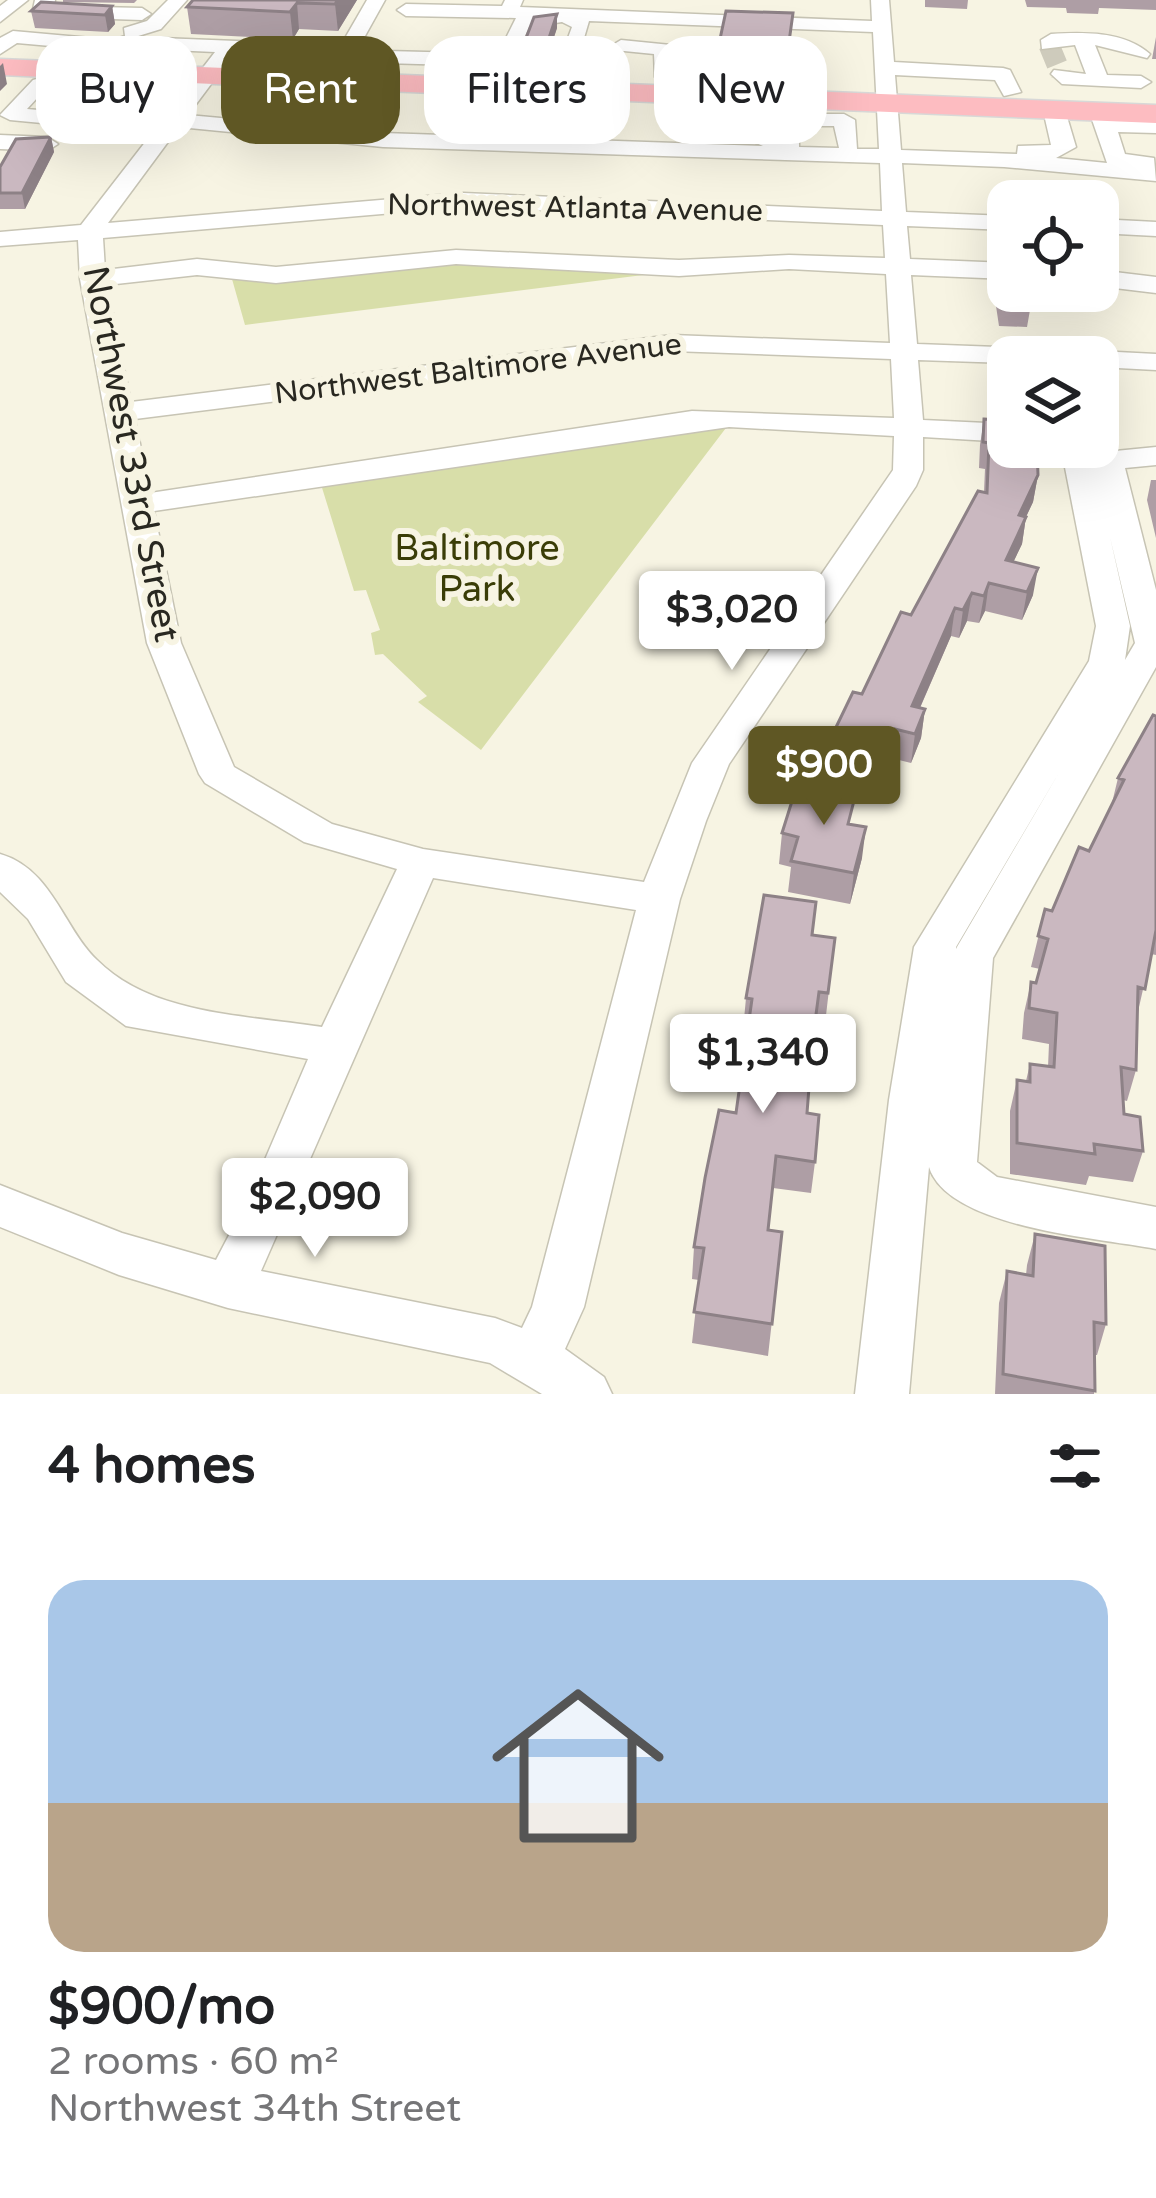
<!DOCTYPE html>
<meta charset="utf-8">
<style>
body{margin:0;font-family:"Varela Round",sans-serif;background:#f6f6f6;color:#202124;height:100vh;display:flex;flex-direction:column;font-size:45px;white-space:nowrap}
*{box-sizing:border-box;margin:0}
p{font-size:39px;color:#757577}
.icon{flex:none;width:66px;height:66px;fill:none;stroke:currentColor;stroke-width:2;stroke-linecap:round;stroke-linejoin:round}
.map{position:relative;height:1394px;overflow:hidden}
.side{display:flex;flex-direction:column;background:#fff;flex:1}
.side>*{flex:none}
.guide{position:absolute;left:36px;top:36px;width:1086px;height:108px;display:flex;gap:24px}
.fabs{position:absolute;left:987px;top:180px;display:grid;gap:24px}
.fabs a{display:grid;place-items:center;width:132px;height:132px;border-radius:24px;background:#fff;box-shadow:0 12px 48px #0002;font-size:60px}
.price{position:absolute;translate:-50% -102px;padding:0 27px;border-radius:12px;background:#fff;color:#222;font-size:39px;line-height:78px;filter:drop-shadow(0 3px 6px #0008)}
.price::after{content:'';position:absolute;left:50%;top:72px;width:36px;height:27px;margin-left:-18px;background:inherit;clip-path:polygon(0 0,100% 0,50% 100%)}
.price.selected{background:#5f5724;color:#fff}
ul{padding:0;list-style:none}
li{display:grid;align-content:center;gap:24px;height:636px;padding:0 48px}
li span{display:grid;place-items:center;height:372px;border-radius:36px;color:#555}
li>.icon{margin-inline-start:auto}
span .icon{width:216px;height:216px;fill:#fffc;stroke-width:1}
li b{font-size:51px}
h2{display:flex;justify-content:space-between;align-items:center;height:144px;padding:0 48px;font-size:51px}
.tag{padding:0 42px;border-radius:36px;background:#fff;box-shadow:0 12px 48px #0002;font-size:42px;line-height:108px}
.tag.selected{background:#5f5724;color:#fff}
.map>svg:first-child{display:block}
.green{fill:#d8dea9}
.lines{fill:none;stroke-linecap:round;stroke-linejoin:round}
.minor-tunnel{stroke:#cecbbc;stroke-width:21;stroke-dasharray:21 10;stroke-linecap:butt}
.minor-casing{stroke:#c7c4b4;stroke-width:3}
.major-casing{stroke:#d8d8d7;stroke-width:3}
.minor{fill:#fff;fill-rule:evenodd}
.major{fill:#fdbcc1;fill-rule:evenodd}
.wall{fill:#ae9ea5}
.shaded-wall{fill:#8d8186}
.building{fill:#cab8c0;stroke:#8d8186;stroke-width:3}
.labels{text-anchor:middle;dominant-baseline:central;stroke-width:12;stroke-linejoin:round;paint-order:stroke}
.far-street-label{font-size:30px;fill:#292821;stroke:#f7f4e3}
.street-label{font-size:36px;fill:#292821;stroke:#f7f4e3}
.park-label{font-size:36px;fill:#3a3d07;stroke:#f7f4e3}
</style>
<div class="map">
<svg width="1156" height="1394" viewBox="0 0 1156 1394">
<rect width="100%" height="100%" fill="#f7f4e3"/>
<!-- green -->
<path class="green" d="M416 259 667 272 245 325 232 279 210 269 251 278Z
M732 420 481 750 418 702 427 696 383 654 375 655 371 633 380 630 366 590 354 591 319 478Z"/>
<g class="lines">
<!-- minor-tunnel -->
<path class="minor-tunnel" d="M1049 45 1061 74
M803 54V66
M686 61 689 43"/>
<defs>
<path id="minor" d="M8 0H28L0 22V6Z
M35 0H55L54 6 142 8 151 14 142 20 50 17 33 9Z
M168 0H187L161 29 135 37 341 45 367 0H385L360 45 387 51 466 53 476 59 468 75 461 77 451 71 454 65 383 63 371 73 361 67 367 57H354L345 71 338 73 328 67 334 56 235 52 188 115 383 133 763 146 745 138 748 114H844L855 120 857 149H879L873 32 589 21 569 89 559 95 549 89 572 27 562 22 529 27 509 72 499 78 489 72 516 18 406 16 397 10 406 4 502 6 505 0H523L520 7 872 21 871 0H889L894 62 1003 68 1010 70 1021 92 1004 96 995 80 895 75 901 150 1017 154 1018 146 1051 145 1043 110 1054 104 1065 110 1076 147 1056 158 1107 163 1089 111 1093 107H1107L1113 119 1156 121V133L1118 132 1125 154 1154 158 1156 181 1004 167 902 163 906 212 1008 216V230L907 226 910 259 1008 263V279L911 275 917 344 1056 349 1070 357H1008V363L918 360 923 420 1008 424V442L923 437V470L916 486 729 764 706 821 680 899 584 1307 565 1349 604 1377 612 1394H542L490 1363 228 1308 119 1275 0 1227V1185L122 1233 216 1260 249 1197 308 1059 126 1026 66 982 28 919 0 892V854C52 869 63 927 97 960 153 1016 248 1015 322 1027L397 869 304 842 205 783 199 774 147 643 80 279 78 240 0 246V232L81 225 215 52 126 48 118 52 17 43 0 54V38L13 31 113 40 125 36 124 28 147 21ZM767 126H834L839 148 799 147V138L767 133ZM179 127 383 147 880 163 882 211 463 193 108 223ZM463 207 883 225 885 258 789 255 679 260 456 250 276 267 197 259 105 270 103 238ZM456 264 679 276 789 269 886 274 890 343 672 335 131 402 107 285 197 275 276 283ZM672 351 891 359 894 418 692 411 150 493 135 419ZM729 427 894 436 893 470 692 763 644 882 423 849 332 824 234 767 181 643 154 511ZM433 878 636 910 532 1307 522 1328 495 1318 261 1271Z
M1051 34C1084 32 1124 31 1150 54L1147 58 1095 45 1107 75 1141 76 1151 82 1141 88 1062 84 1051 74 1054 70 1086 74 1075 45 1042 49 1041 40Z
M621 40 671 45 675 83H661L655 77 654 54 614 50 611 46Z
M714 64 813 68 823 74 813 80 724 76 713 86 703 80 707 66Z
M115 66 125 72 120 81 157 82 167 88 132 136 71 135 63 134V125L10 120 0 115 33 80 40 78 50 84 27 109 73 113 108 68ZM113 93 142 94 118 124 87 123Z
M0 135 47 137 58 144 47 151 0 149Z
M1098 219 1156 222V236L1098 233Z
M1098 270 1156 277V293L1098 286Z
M1098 351 1156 354V370L1098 367V357H1086Z
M1061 447H1091L1095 467 1105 452 1156 447V465L1125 468 1156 590V667L993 958 977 1162 997 1177 1156 1207V1249C1099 1238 948 1228 929 1167L909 1394H855L889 1100 914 947 1089 661 1096 626ZM1110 537 1135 643 1125 660 1130 626ZM1060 771 957 947 956 949V947Z"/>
<path id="major" d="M0 59 1156 105V123L0 75Z"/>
</defs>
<!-- minor casing -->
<use href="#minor" class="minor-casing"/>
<!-- major casing -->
<use href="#major" class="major-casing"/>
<!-- minor -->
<use href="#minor" class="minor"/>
<!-- major -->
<use href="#major" class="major"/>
</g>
<!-- wall -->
<path class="wall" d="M63 0H137L134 3 63 2Z
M193 0H357L338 31 299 29 293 39 191 34 187 7Z
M925 0H968L967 9 925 7Z
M1025 0H1156V10L1099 8 1098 14 1067 13 1066 8 1027 7Z
M112 6 115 24 108 32 35 28 31 11Z
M793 13 788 62 719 60 720 39Z
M557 14V28L546 61 523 60V46Z
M1156 37V59H1152Z
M83 75 86 89 71 108 45 106 42 91Z
M51 137 54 152 25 209H0V167Z
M999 289 1030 310 1027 327 999 326 996 306Z
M1004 362H1008V401H1005L1001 380Z
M984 419 1038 475 1033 502 1026 517 1022 544 1013 562 1033 595 1022 620 985 611 979 623 967 621 959 638 951 636 920 708 925 709 921 738 911 763 891 758 884 776 874 773 866 791 822 779 825 750 911 615 984 492 985 469 979 468 980 445Z
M1151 480H1156V538L1147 500Z
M1156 716V955L1151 954 1137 1016 1136 1070 1127 1101 1123 1100 1124 1114 1143 1151 1133 1182 1089 1176 1086 1185 1010 1174V1111L1017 1080 1026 1081 1030 1064 1048 1067 1049 1044 1022 1039 1024 1013 1031 982 1036 983 1040 969 1031 967 1045 909 1052 911 1089 851 1111 807 1118 778Z
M852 824 862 858 850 904 788 892 791 867 779 864 782 833Z
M812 935 835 938 825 1024 816 1023 812 1048 807 1113 815 1162 811 1193 773 1188 768 1230 782 1232 768 1356 692 1343 699 1280 692 1279 694 1247 736 1113 747 1030H743L746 998Z
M1035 1234 1106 1324 1097 1355H1095L1094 1394H995L999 1303 1007 1271 1026 1275 1027 1265Z"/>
<!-- shaded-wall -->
<path class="shaded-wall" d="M338 0H357L338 31 335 4Z
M297 3 299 29 293 39 290 12Z
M112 6 115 24 108 32 105 15Z
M557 14V28L546 61V47Z
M3 63 7 84 0 91V66Z
M83 75 86 89 71 108 68 94Z
M51 137 54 152 25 209 22 193Z
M1038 475 1033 502 1014 542 1019 515Z
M1026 517 1022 544 1001 588 1006 560Z
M1038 568 1033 595 1022 620 1027 592Z
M989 583 985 611 979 623 984 596Z
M972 593 967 621 959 638 963 610Z
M955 608 951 636 908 735 912 706Z
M925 709 921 738 911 763 915 734Z
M895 729 891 758 884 776 888 746Z
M878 744 874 773 866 791 870 762Z
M866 827 862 858 850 904 854 873Z"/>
<!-- building -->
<path class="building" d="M193 0H338L335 4 297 3 290 12 187 7Z
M41 2 112 6 105 15 31 11Z
M726 11 793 13 789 42 720 39Z
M557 14 546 47 523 46 534 17Z
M58 74 83 75 68 94 42 91Z
M51 137 22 193H0V167L16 139Z
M999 289H1008V291H1025L1030 310 1002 309Z
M984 419 1008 421V447H1037L1038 475 1019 515 1026 517 1006 560 1038 568 1027 592 989 583 984 596 972 593 963 610 955 608 912 706 925 709 915 734 895 729 888 746 878 744 870 762 825 750 853 692 862 694 901 612 911 615 978 491 987 493 989 443 983 442Z
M1153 715 1156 716V930L1145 989 1138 987 1136 1070 1121 1067 1124 1114 1140 1117 1143 1151 1094 1144 1095 1154 1017 1143V1080L1030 1082V1064L1054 1067 1057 1013 1029 1008 1031 982 1036 983 1048 939 1038 936 1045 909 1052 911 1079 847 1089 851 1124 780 1118 778Z
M798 782 856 793 848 824 866 827 854 873 791 861 798 837 782 833Z
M764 895 816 902 812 935 835 938 828 993 819 992 813 1037 807 1113 819 1115 815 1162 776 1156 768 1230 782 1232 772 1324 694 1312 704 1248 694 1247 705 1178 719 1110 736 1113 752 999 746 998Z
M1035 1234 1105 1246 1106 1324 1094 1322 1095 1391 1003 1374 1007 1271 1033 1276Z"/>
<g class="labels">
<!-- far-street labels -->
<g class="far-street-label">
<text transform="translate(575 208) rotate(1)">Northwest Atlanta Avenue</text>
<text transform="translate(478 369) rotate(-7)">Northwest Baltimore Avenue</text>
</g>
<!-- street labels -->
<g class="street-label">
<text transform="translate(131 454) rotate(79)">Northwest 33rd Street</text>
</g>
<!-- park labels -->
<g class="park-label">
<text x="477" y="548">Baltimore<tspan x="477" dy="41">Park</tspan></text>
</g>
</g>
</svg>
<div class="fabs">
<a><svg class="icon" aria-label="locate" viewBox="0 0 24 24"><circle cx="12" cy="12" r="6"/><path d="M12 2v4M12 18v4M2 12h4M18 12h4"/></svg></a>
<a><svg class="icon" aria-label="layers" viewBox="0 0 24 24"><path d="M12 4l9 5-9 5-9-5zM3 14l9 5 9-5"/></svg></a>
</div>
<b class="price" style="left:732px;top:673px">$3,020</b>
<b class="price selected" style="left:824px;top:828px">$900</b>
<b class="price" style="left:763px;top:1116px">$1,340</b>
<b class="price" style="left:315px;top:1260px">$2,090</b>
<div class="guide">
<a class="tag">Buy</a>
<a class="tag selected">Rent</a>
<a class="tag">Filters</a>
<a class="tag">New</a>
</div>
</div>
<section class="side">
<h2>4 homes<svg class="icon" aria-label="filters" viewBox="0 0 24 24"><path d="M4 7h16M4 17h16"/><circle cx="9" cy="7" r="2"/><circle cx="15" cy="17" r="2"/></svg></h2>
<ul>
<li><span style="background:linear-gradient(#a9c7e8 60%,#b9a48a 0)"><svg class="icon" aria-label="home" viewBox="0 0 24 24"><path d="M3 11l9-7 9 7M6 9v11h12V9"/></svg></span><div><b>$900/mo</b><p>2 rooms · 60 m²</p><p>Northwest 34th Street</p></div></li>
</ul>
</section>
